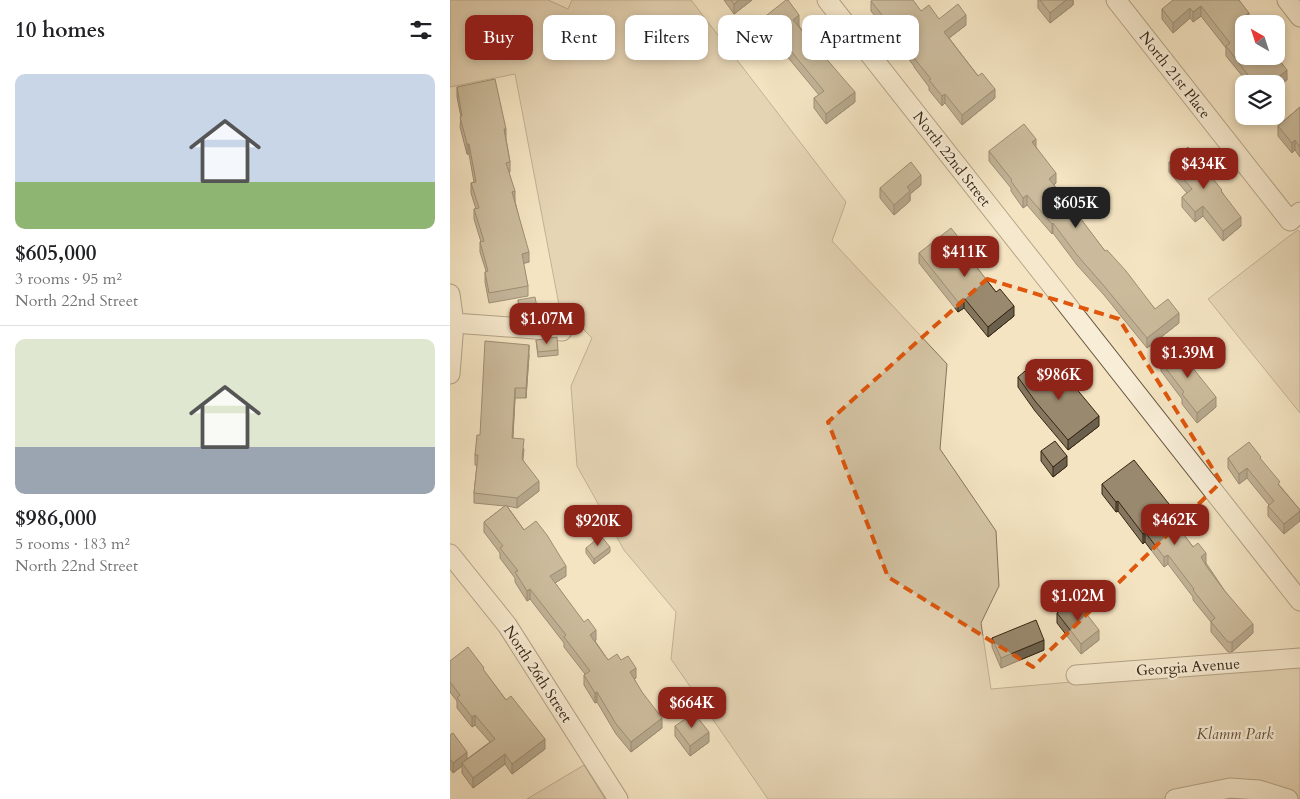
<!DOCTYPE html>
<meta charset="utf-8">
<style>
body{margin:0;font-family:Cardo,serif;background:#f2f2f2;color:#202124;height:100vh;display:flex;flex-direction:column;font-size:19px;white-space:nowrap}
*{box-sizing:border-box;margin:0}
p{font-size:16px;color:#757577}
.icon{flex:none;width:28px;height:28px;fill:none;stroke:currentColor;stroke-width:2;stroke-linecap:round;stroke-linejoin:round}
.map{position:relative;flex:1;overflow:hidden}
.drawer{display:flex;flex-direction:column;background:#fff;width:450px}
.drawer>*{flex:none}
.guide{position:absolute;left:15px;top:15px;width:475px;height:45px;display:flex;gap:10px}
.needle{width:32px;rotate:321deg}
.buttons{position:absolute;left:785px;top:15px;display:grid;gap:10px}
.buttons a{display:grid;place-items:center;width:50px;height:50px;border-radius:10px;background:#fff;box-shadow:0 2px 8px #0003;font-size:25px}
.price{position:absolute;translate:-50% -42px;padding:0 11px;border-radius:10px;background:#8f2418;color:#fff;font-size:16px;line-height:32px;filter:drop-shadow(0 1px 2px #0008)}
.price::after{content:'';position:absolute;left:50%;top:30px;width:15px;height:11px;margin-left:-8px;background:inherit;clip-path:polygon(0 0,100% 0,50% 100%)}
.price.active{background:#222;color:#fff}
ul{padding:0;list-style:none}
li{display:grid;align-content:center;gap:10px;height:265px;padding:0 15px}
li+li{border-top:1px solid #e0e0e0}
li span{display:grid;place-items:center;height:155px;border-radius:10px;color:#555}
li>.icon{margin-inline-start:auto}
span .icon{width:90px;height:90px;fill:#fffc;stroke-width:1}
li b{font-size:21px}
h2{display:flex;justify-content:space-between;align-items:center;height:60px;padding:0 15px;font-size:21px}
.tag{padding:0 18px;border-radius:10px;background:#fff;box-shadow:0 2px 8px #0003;font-size:18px;line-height:45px}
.tag.active{background:#8f2418;color:#fff}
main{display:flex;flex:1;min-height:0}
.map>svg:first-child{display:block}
.green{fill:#d4c4a4;stroke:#86755c}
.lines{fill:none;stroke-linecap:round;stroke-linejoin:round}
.street-casing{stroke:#66563f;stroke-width:21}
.street{stroke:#f8edd7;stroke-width:19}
.wall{fill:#84765f;stroke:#372613}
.shaded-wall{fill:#6b604d;stroke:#372613}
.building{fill:#99896e;stroke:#372613}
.marked{fill:none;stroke:#df560c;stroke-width:4;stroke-dasharray:10 6;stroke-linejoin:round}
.labels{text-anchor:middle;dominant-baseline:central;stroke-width:4.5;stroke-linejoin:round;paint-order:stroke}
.street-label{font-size:15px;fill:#372613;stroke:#f8edd7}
.park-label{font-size:15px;font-style:italic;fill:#5e4e37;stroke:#f8edd7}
</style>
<main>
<section class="drawer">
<h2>10 homes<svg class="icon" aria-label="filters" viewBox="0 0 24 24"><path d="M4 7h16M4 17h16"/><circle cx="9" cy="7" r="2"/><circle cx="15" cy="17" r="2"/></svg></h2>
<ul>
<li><span style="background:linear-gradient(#c9d6e8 70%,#8fb573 0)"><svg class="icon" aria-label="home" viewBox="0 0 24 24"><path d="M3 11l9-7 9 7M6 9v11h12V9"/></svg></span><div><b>$605,000</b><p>3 rooms · 95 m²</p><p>North 22nd Street</p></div></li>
<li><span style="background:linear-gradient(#dfe7d0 70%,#9aa5b1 0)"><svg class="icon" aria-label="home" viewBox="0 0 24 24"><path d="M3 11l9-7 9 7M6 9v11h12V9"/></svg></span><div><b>$986,000</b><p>5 rooms · 183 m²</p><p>North 22nd Street</p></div></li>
</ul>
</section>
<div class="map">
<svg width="850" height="799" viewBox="0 0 850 799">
<rect width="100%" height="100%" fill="#f4e4c2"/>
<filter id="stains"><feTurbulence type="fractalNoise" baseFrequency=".004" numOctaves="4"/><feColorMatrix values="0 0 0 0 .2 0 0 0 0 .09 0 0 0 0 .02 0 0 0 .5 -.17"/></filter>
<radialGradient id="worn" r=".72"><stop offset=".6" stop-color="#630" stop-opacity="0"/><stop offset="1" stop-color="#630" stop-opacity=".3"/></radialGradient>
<!-- green -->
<path class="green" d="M0 0H98L118 9 122 0H241L396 202 382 241 497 364 490 449 546 531 549 586 531 623 541 689 842 663 850 666V799H318L221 659 226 612 174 550 127 466 121 386 142 338 109 305 65 74 0 87Z
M848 230 850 232V413L758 299 838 237Z
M134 765 155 799H77Z"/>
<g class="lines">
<defs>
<path id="street" d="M377 0 850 601
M666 0 840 221 850 212
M837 0 850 17
M0 294 4 323 0 374
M4 323 112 331
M0 554 57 625 168 799
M626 675 850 658
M725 799 780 788 809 790 838 799"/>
</defs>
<!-- street casing -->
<use href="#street" class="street-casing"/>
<!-- street -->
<use href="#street" class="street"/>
</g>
<!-- wall -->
<path class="wall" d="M274 0H302L284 14Z
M588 0H623V5L600 23 588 8Z
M789 0 799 23H798L837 80 826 84H794V89V78L776 56V48L751 16 743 22 740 18 723 33 712 19V9Z
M421 1 471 11 489 19 516 25 499 38 545 98 512 125 495 103 492 106 479 90V87L464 67V66L421 11Z
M349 25V26L405 102 376 124 364 108V98L369 95 326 43 311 55 298 40V30Z
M7 87 56 139 60 162V172H59L65 201 79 262 73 263 78 286V296L39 303 35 282V272L36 271 30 252V242H31L24 219V209H26L21 193V183L24 182 19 154H17L10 127 11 117 7 97Z
M850 107V157L845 150 842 153 828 136V126Z
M586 147 606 183 604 185 655 251 705 309 729 323 697 348 654 295 627 265 603 233 602 234 577 205 573 208 561 191V188L539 161V151Z
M719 162 751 166 772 192 791 226 773 241 753 216 745 222 732 207V197L737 193 719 172Z
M471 185 460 194V201L444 215 430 198V188Z
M469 253H516L564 316 538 337 514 308 508 312 469 263Z
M68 300 88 312V317H70Z
M86 340 108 350V355L88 357Z
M79 355 76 398H65L63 438 74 449 73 460 89 491 67 508 57 506 74 530 116 576 105 583 146 640 145 641 158 660H171L186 678 184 679 212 728 181 752 166 734 147 702 145 703 134 685V675L135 674 114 647V643L80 599 77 601 65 582V578L50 558V553L34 532V522L55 506 24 503V493L27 465H25V455L30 435Z
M711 362 744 367 743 368 766 407 747 423 732 404V399L711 371Z
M568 377 649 426 618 450 585 411 568 387Z
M591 451 617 466 603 477 591 461Z
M778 458 811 460 830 486 850 510 834 534 818 516V506L819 505 797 478 789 484 778 468Z
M652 484 719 514 718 515 756 563 803 633 782 652H778L761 632V622L743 600V597L718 564 714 567 695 542 693 544 668 511 666 512 652 494Z
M136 548 160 552 144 564 136 553Z
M607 613 649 640 631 654 607 623Z
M542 638 594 650 551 668 542 647Z
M0 661 34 671 56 700 95 749 62 774 55 764 23 788 12 773V766L3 773 0 769V735L17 759 40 742 25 725 22 727 7 708V701L0 692Z
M225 726 259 742 240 756 225 736Z"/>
<!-- shaded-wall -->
<path class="shaded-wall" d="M289 0H302L284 14V4Z
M616 0H623V5L600 23V13Z
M751 6V16L743 22V12Z
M740 8V18L723 33V23Z
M799 13V23L797 24 793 17Z
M349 15V25L343 30V20Z
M516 15V25L494 42V32Z
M326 33V43L311 55V45Z
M837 70V80L826 89V84H820Z
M545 89V98L512 125V115Z
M405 92V102L376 124V114Z
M495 94V103L492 106V96Z
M54 129H56V139H54Z
M586 139V149L582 142Z
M845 140V150L842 153V143Z
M17 144H19V154H17Z
M606 173V183L599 188V179Z
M471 175V185L460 194V201L444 215V205L457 187Z
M65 191V201L62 202V192Z
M577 195V205L573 208V198Z
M753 206V216L745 222V212Z
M791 217V226L773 241V231Z
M603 223V233L602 234V224Z
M79 252V262L72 264V254Z
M514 298V308L508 312V302Z
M564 306V316L538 337V327Z
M729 313V323L697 348V338Z
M79 345V355L76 398V388Z
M744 357V367L738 372V362Z
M65 388V398L62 448V438Z
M766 397V407L747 423V413Z
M649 416V426L618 450V440Z
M617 456V466L603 477V467Z
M797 468V478L789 484V474Z
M89 481V491L67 508V498Z
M668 501V511L666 512V502Z
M719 504V514L714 518V508Z
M850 511V521L834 534V524Z
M695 532V542L693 544V534Z
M160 547V552L144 564V559Z
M756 553V563L751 567V557Z
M718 555V564L714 567V557Z
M116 566V576L100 586V576Z
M80 589V599L77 601V591Z
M803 624V633L782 652V642Z
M146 630V640L140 645V635Z
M649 630V640L631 654V644Z
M594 640V650L551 668V658Z
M186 668V678L180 682V672Z
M147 692V702L145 703V693Z
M25 715V725L22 727V717Z
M212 718V728L181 752V742Z
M259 732V742L240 756V746Z
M95 739V749L62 774V764Z
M17 752V762L12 763V766L3 773V763Z
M55 754V764L23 788V778Z"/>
<!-- building -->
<path class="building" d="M281 0H289L284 4Z
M336 0H338L349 15 343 20 392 77 405 92 376 114 364 98 374 91 326 33 311 45 298 30Z
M423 0H463L471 11 479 5 489 19 508 4 516 15 494 32 528 76 532 73 545 89 512 115 495 94 492 96 479 80 481 79 464 58 465 57 421 1Z
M590 0H616L600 13Z
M723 0H789L799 13 793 17 798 24H794V56H826L837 70 820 84H797L793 79 798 75 776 46 780 43 751 6 743 12 740 8 723 23 712 9Z
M45 79 56 129H54L60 162 56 163 65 191 62 192 79 252 72 254 78 286 39 293 35 272 38 271 30 242 34 241 24 209 29 208 21 183 26 182 19 144H17L10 117 12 116 7 87Z
M850 107V147L845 140 842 143 828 126Z
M574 124 586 139 582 142 606 173 599 179 625 211 655 251 657 250 676 271 705 309 718 299 729 313 697 338 654 286 627 255 603 223 602 224 577 195 573 198 561 181 562 180 539 151Z
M738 147 751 162 750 163 772 190 771 191 791 217 773 231 753 206 745 212 732 197 742 189 719 162Z
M461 162 471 175 457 187 460 191 444 205 430 188Z
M501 228 516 247 513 250 546 292 550 289 564 306 538 327 514 298 508 302 469 253Z
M85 297 88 312H70L68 300Z
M107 337 108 350 88 352 86 340Z
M35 341 79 345 76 388H65L62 438 74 439 72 459 89 481 67 498 24 493 28 455H25L27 435H30Z
M734 344 744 357 738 362 766 397 747 413 732 394 734 392 711 362Z
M587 361 605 384 615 375 649 416 618 440 585 401 568 377Z
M605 441 617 456 603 467 591 451Z
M799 442 811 457 810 458 830 482 828 484 850 510V511L834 524 818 506 824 501 797 468 789 474 778 458Z
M684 460 719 504 714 508 743 547 748 543 756 553 751 557 757 567 774 590 803 624 782 642H778L761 622 765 618 743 590 744 589 718 555 714 557 695 532 693 534 668 501 666 502 652 484Z
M56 505 74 530 86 521 97 535 116 566 100 576 134 622 138 619 146 630 140 635 158 660 167 654 171 660 178 656 186 668 180 672 192 692 212 718 181 742 166 724 147 692 145 693 134 675 140 671 114 637 116 635 80 589 77 591 65 572 68 571 50 548 53 546 34 522Z
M151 536 160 547 144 559 136 548Z
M625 599 649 630 631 644 607 613Z
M586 620 594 640 551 658 542 638Z
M18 647 34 668 33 669 56 700 61 696 95 739 62 764 55 754 23 778 12 763 45 739 25 715 22 717 7 698 10 695 0 682V661Z
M244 713 259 732 240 746 225 726Z
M3 733 17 752 3 763 0 759V735Z"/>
<!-- marked area -->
<path d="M0 0H850V799H0ZM537 279 669 319 771 482 583 667 438 577 378 422Z" fill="#f4e4c2" fill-opacity=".55" fill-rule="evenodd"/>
<path class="marked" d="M537 279 669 319 771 482 583 667 438 577 378 422Z"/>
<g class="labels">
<!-- street labels -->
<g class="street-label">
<text transform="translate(725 75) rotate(52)">North 21st Place</text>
<text transform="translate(502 159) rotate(52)">North 22nd Street</text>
<text transform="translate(738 667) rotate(-4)">Georgia Avenue</text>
<text transform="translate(88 674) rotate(57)">North 26th Street</text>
</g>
<!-- park labels -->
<g class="park-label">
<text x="785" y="734">Klamm Park</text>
</g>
</g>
<rect width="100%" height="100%" filter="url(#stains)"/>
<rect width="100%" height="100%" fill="url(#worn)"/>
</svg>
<div class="buttons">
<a><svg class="needle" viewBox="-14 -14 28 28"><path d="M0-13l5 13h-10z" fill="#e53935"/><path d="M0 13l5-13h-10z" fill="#757577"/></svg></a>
<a><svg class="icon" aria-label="layers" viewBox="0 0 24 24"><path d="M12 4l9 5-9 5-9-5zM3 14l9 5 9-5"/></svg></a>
</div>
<b class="price" style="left:754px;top:190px">$434K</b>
<b class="price active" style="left:626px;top:229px">$605K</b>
<b class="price" style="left:515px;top:278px">$411K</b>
<b class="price" style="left:97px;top:345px">$1.07M</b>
<b class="price" style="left:738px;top:379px">$1.39M</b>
<b class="price" style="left:609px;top:401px">$986K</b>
<b class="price" style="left:725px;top:546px">$462K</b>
<b class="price" style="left:148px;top:547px">$920K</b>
<b class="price" style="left:628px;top:622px">$1.02M</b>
<b class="price" style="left:242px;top:729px">$664K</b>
<div class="guide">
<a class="tag active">Buy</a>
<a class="tag">Rent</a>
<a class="tag">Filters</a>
<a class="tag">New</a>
<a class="tag">Apartment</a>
</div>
</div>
</main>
